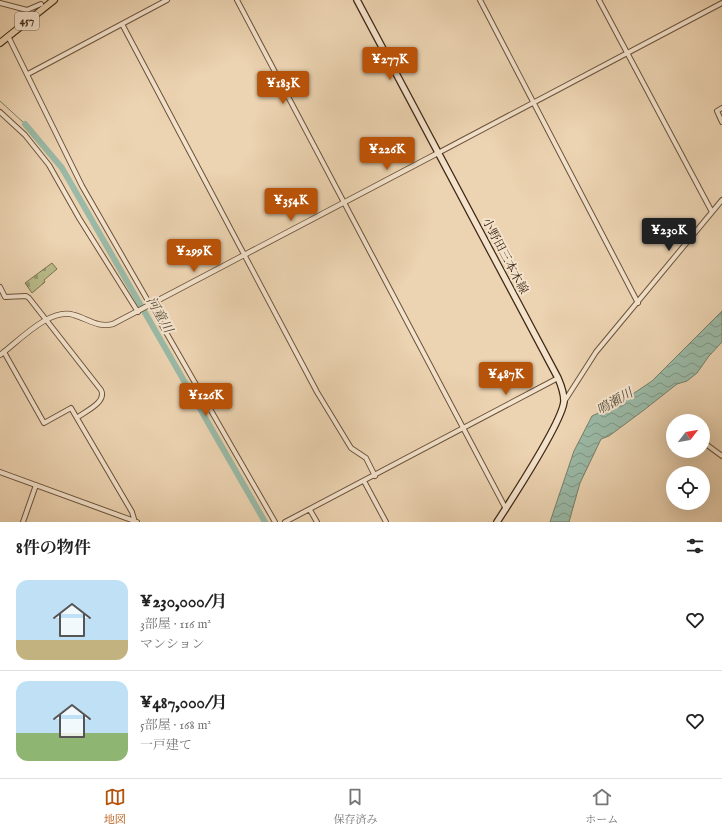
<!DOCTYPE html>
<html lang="ja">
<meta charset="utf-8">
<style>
body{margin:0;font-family:"IM FELL English","Noto Serif JP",serif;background:#f6f6f6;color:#222;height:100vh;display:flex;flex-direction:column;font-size:15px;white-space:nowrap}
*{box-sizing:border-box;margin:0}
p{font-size:13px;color:#767676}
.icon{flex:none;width:22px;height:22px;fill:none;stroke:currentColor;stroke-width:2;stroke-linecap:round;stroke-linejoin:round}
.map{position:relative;height:522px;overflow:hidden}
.panel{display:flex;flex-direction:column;background:#fff;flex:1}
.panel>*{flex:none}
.needle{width:26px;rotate:59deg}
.buttons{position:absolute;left:666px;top:414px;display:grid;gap:8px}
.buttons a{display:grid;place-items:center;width:44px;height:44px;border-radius:50%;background:#fff;box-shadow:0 4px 16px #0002;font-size:20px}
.price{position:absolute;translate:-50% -34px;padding:0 9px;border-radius:4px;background:#b45309;color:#fff;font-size:13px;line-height:26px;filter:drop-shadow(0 1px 2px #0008)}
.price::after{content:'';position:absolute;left:50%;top:24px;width:12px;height:9px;margin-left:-6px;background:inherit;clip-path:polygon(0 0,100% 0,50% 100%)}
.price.current{background:#222;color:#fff}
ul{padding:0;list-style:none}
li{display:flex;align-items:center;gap:12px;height:100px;padding:0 16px}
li+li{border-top:1px solid #e0e0e0}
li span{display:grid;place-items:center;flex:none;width:112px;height:80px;border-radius:12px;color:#555}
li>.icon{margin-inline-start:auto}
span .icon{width:48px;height:48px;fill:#fffc;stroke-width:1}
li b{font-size:17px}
h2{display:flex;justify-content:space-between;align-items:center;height:48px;padding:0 16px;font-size:17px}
.menu{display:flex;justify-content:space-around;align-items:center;height:56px;border-top:1px solid #e0e0e0;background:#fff;font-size:11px;color:#767676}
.menu a{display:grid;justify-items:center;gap:2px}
.menu .current{color:#b45309}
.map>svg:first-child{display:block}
.cemetery{fill:url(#cemetery-stones);stroke:#7c724e}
.water{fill:url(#water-waves);stroke:#767f6b}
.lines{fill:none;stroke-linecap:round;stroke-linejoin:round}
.stream{stroke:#767f6b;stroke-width:1}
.river{stroke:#9ab9a6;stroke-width:6}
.minor-casing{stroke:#6b533a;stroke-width:6}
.tertiary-casing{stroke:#6b533a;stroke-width:6}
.secondary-casing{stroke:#402813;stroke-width:8}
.trunk-casing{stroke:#402813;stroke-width:8}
.minor{stroke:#f3e2cc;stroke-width:4}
.tertiary{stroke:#f3e2cc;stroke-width:4.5}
.secondary{stroke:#f3e2cc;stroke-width:5.5}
.trunk{stroke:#ecd3b1;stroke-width:6}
.labels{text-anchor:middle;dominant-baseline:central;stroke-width:4;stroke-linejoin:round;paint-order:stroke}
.shield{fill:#f3e2cc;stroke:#76604a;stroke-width:1}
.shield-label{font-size:11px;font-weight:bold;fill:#402813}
.street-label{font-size:12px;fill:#402813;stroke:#f3e2cc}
.water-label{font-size:13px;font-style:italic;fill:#564c38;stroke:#f3e2cc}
</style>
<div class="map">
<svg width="722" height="522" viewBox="0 0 722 522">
<defs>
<pattern id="cemetery-stones" width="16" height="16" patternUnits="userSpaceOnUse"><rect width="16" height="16" fill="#b9bc8a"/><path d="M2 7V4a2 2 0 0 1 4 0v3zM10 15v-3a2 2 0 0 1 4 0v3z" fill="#989970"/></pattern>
<pattern id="water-waves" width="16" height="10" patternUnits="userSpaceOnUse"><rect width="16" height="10" fill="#9ab9a6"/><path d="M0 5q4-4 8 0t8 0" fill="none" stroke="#7f9686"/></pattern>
</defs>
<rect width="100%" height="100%" fill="#ecd3b1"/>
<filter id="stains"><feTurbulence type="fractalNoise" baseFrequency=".005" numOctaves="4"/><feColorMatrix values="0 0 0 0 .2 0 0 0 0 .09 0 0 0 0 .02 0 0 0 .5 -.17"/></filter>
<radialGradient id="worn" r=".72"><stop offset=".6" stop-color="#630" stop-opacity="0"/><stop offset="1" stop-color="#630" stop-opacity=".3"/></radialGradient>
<!-- cemetery -->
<path class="cemetery" d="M52 263 57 269 44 280 45 282 32 293 25 283Z"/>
<!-- water -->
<path class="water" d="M722 311V342L709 356 697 373 687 381 677 384 644 410 609 436 601 439 580 483 569 522H550L574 451 592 416 618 404 652 381Z"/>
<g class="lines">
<!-- stream -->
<path class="stream" d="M0 101 25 124"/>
<!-- river -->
<path class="river" d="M25 124 62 168 265 522"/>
<defs>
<path id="minor" d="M237 0 506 509
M480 0 638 303
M599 0 712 212
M0 3 27 10 41 4
M122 24 317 392 351 448 366 458 375 476
M8 36 82 186 275 522
M28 74 167 0
M722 108 717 111 722 122
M0 112 25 135 49 165 79 218 138 312
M438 153 722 3
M0 287 5 297 26 296 29 298 101 390C107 402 86 411 78 417
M4 352 44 423 71 408 132 512 135 522
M564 402 596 352 722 200
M703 442 722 456
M0 472 137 522
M364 481 386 522
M310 510 317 522
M23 522 36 485
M285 522 558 378"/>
<path id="tertiary" d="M0 355C19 341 50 307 74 315 88 319 98 328 113 324L438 153"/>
<path id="secondary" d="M357 0 558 378C561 385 564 393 564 401 563 420 510 502 497 522"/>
<path id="trunk" d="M0 43 54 0"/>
</defs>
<!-- minor casing -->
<use href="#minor" class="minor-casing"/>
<!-- tertiary casing -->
<use href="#tertiary" class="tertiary-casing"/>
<!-- secondary casing -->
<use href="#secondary" class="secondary-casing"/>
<!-- trunk casing -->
<use href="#trunk" class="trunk-casing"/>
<!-- minor -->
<use href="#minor" class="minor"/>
<!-- tertiary -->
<use href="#tertiary" class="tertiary"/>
<!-- secondary -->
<use href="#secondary" class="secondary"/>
<!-- trunk -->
<use href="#trunk" class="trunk"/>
</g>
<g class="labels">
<!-- shield labels -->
<rect class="shield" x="15" y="12" width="24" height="18" rx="3"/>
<g class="shield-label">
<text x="27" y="21">457</text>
</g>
<!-- street labels -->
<g class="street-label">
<text transform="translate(505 256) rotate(62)">小野田三本木線</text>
</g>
<!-- water labels -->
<g class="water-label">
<text transform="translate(159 315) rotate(60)">河童川</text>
<text transform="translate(615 402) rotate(-30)">鳴瀬川</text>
</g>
</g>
<rect width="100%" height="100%" filter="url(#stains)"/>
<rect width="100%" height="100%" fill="url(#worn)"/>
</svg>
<div class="buttons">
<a><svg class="needle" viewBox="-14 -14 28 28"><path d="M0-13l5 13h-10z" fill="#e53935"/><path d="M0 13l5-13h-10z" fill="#767676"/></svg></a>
<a><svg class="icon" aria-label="locate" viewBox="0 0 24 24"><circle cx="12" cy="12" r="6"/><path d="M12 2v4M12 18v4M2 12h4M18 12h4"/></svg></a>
</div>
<b class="price" style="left:390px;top:81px">¥277K</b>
<b class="price" style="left:283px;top:105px">¥183K</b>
<b class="price" style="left:387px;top:171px">¥226K</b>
<b class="price" style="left:291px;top:222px">¥354K</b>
<b class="price current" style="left:669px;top:252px">¥230K</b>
<b class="price" style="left:194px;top:273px">¥299K</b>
<b class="price" style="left:506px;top:396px">¥487K</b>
<b class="price" style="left:206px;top:417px">¥126K</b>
</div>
<section class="panel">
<h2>8件の物件<svg class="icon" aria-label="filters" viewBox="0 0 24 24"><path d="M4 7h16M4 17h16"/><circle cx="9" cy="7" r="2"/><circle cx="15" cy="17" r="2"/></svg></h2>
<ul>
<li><span style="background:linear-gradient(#bfe0f5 75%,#c2b280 0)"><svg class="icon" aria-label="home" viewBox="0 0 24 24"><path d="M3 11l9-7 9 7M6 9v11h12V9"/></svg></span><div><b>¥230,000/月</b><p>3部屋 · 116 m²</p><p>マンション</p></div><svg class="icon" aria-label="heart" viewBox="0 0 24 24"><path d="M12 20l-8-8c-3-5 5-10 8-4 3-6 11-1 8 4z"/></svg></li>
<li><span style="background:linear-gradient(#bfe0f5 65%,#8fb573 0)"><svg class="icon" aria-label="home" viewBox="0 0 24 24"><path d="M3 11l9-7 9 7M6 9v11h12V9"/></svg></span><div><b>¥487,000/月</b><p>5部屋 · 168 m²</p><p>一戸建て</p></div><svg class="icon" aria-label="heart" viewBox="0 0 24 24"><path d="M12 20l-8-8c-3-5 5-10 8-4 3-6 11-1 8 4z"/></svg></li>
</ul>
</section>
<nav class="menu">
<a class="current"><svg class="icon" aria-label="map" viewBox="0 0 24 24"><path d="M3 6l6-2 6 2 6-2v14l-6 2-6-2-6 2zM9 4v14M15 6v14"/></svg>地図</a>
<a><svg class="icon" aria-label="saved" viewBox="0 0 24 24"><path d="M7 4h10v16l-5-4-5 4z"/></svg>保存済み</a>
<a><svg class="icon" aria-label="home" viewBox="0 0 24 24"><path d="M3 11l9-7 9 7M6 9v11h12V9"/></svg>ホーム</a>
</nav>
